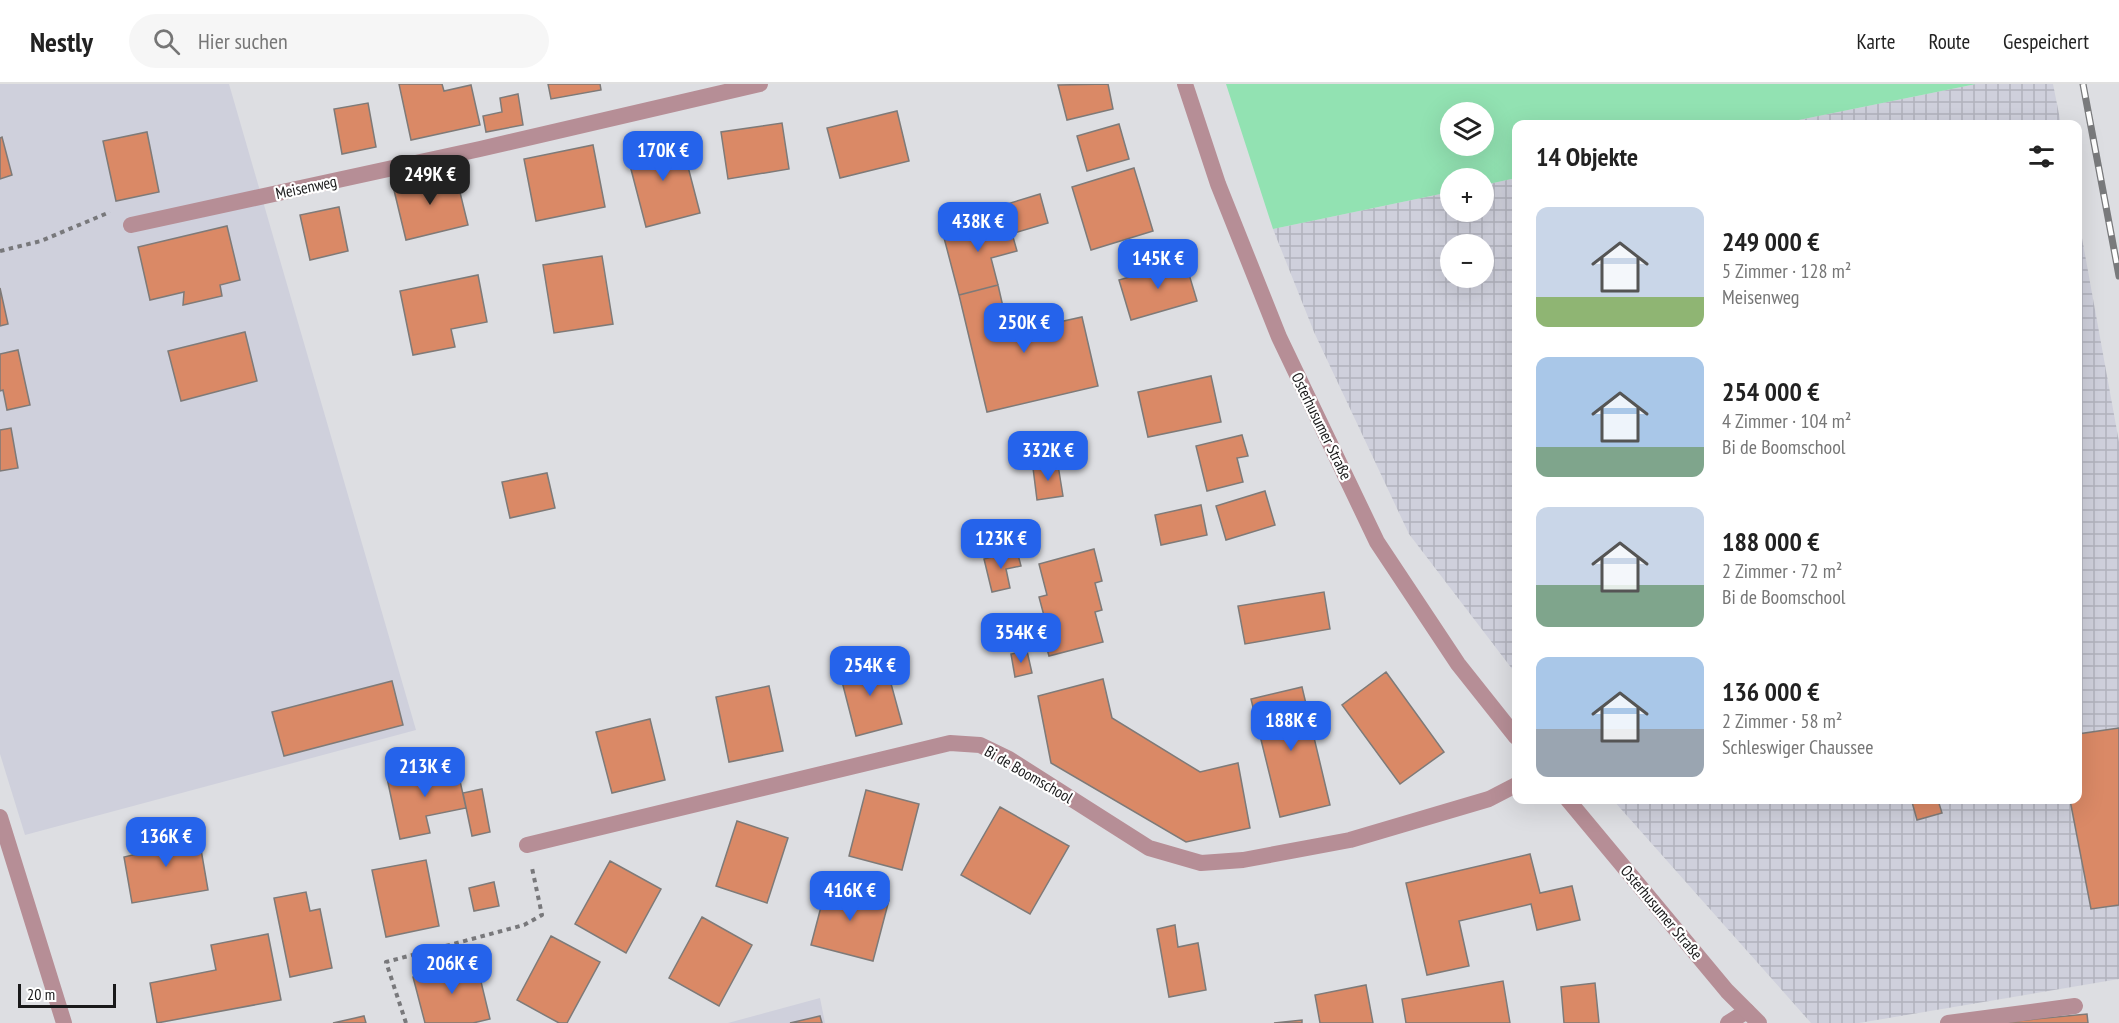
<!DOCTYPE html>
<html lang="de">
<meta charset="utf-8">
<style>
body{margin:0;font-family:"PT Sans Narrow",sans-serif;background:#f6f6f6;color:#222;height:100vh;display:flex;flex-direction:column;font-size:22px;white-space:nowrap}
*{box-sizing:border-box;margin:0}
p{font-size:20px;color:#767676}
.icon{flex:none;width:33px;height:33px;fill:none;stroke:currentColor;stroke-width:2;stroke-linecap:round;stroke-linejoin:round}
.map{position:relative;flex:1;overflow:hidden}
.sheet{position:absolute;left:1512px;top:36px;width:570px;height:684px;display:flex;flex-direction:column;background:#fff;border-radius:12px;box-shadow:0 6px 24px #0002}
.sheet>*{flex:none}
.fabs{position:absolute;left:1440px;top:18px;display:grid;gap:12px}
.fabs a{display:grid;place-items:center;width:54px;height:54px;border-radius:50%;background:#fff;box-shadow:0 6px 24px #0002;font-size:30px}
.scale{position:absolute;left:18px;bottom:15px;width:98px;box-sizing:border-box;padding-left:6px;border:3px solid #19191a;border-top:0;font-size:16px;line-height:21px;white-space:nowrap;color:#19191a;-webkit-text-stroke:4px #fff;paint-order:stroke}
.price{position:absolute;translate:-50% -51px;padding:0 14px;border-radius:12px;background:#2563eb;color:#fff;font-size:20px;line-height:39px;filter:drop-shadow(0 2px 3px #0008)}
.price::after{content:'';position:absolute;left:50%;top:36px;width:18px;height:14px;margin-left:-9px;background:inherit;clip-path:polygon(0 0,100% 0,50% 100%)}
.price.on{background:#222;color:#fff}
ul{padding:0;list-style:none}
li{display:flex;align-items:center;gap:18px;height:150px;padding:0 24px}
li span{display:grid;place-items:center;flex:none;width:168px;height:120px;border-radius:12px;color:#555}
li>.icon{margin-inline-start:auto}
span .icon{width:72px;height:72px;fill:#fffc;stroke-width:1}
li b{font-size:26px}
h2{display:flex;justify-content:space-between;align-items:center;height:72px;padding:0 24px;font-size:26px}
header{display:flex;align-items:center;gap:36px;box-sizing:border-box;height:84px;padding:0 30px;background:#fff;border-bottom:2px solid #e0e0e0}
header strong{font-size:28px}
nav{display:flex;gap:33px;margin-inline-start:auto;font-size:21px}
.search{width:420px;height:54px;background:#f6f6f6;display:flex;align-items:center;gap:15px;box-sizing:border-box;padding:0 21px;border-radius:33px;color:#767676;font-size:22px}
.map>svg:first-child{display:block}
.built{fill:#cfd0dc}
.industrial{fill:url(#industrial-grid);fill-rule:evenodd}
.green{fill:#92e2b2;fill-rule:evenodd}
.building{fill:#da8966;stroke:#7e7a78;stroke-width:1.5}
.lines{fill:none;stroke-linecap:round;stroke-linejoin:round}
.path{stroke:#78787b;stroke-width:4;stroke-dasharray:4.5 4.5;stroke-linecap:butt}
.service{stroke:#b68e96;stroke-width:16}
.minor{stroke:#b68e96;stroke-width:16}
.tertiary{stroke:#b68e96;stroke-width:16}
.rail-casing{stroke:#797a7c;stroke-width:7}
.rail{stroke:#fff;stroke-width:4.5;stroke-dasharray:14;stroke-linecap:butt}
.labels{text-anchor:middle;dominant-baseline:central;stroke-width:4.5;stroke-linejoin:round;paint-order:stroke}
.street-label{font-size:16px;fill:#19191a;stroke:#fff}
</style>
<header>
<strong>Nestly</strong>
<div class="search"><svg class="icon" aria-label="search" viewBox="0 0 24 24"><circle cx="10" cy="10" r="6"/><path d="M15 15l6 6"/></svg>Hier suchen</div>
<nav><a>Karte</a><a>Route</a><a>Gespeichert</a></nav>
</header>
<div class="map">
<svg width="2119" height="939" viewBox="0 0 2119 939">
<defs>
<pattern id="industrial-grid" width="8" height="8" patternUnits="userSpaceOnUse" patternTransform="scale(1.5)"><rect width="8" height="8" fill="#cfd0dc"/><path d="M0 4h8M4 0v8" fill="none" stroke="#b1b2bc"/></pattern>
</defs>
<rect width="100%" height="100%" fill="#dddee2"/>
<!-- built -->
<path class="built" d="M0 0H229L416 646 25 751 0 670Z
M820 914 825 939H728Z"/>
<!-- industrial -->
<path class="industrial" d="M1976 0H2053L2061 40H1779Z
M1516 94V590L1409 450 1314 248 1273 145 1450 108V128H1484V101ZM1450 160H1484V194H1450Z
M2078 132 2119 358V895L1859 939H1811L1613 716H2078Z"/>
<!-- green -->
<path class="green" d="M1226 0H1976L1779 40H1516V94L1484 101V94H1450V108L1273 145ZM1450 28H1484V62H1450Z"/>
<!-- building -->
<path class="building" d="M399 0H442L444 7 471 1 480 41 411 56Z
M548 0H600L601 6 551 15Z
M1108 0 1113 25 1067 36 1058 1Z
M518 10 523 41 486 48 483 32 502 28 500 14Z
M368 19 376 63 342 70 334 25Z
M897 27 909 77 840 94 827 44Z
M782 39 789 85 728 95 721 48Z
M1119 40 1129 75 1087 87 1077 52Z
M147 48 159 108 116 117 103 57Z
M680 52 700 129 646 143 626 66Z
M2 53 12 91 0 95V54Z
M593 61 605 123 536 137 524 75Z
M1134 84 1153 147 1091 166 1072 103Z
M455 88 468 141 406 156 393 102Z
M1040 110 1048 139 1014 149 1007 120Z
M339 123 348 167 310 176 300 131Z
M1007 132 1017 167 991 174 998 201 959 211 943 150Z
M227 142 240 196 220 201 222 212 183 221 184 208 150 216 138 163Z
M602 172 613 240 554 249 543 181Z
M1185 177 1197 217 1131 236 1119 196Z
M478 191 487 238 451 245 455 263 413 271 400 207Z
M998 201 1009 249 1082 233 1098 302 987 328 959 211Z
M0 204 8 240 0 242Z
M245 248 257 297 181 317 168 267Z
M18 266 30 321 7 326 3 306 0 307V270Z
M1211 292 1221 338 1148 353 1138 308Z
M11 344 18 384 0 387V346Z
M1242 351 1248 372 1237 374 1243 398 1207 407 1196 362Z
M1058 381 1063 412 1037 416 1033 384Z
M547 389 555 424 510 434 502 398Z
M1265 407 1275 441 1226 456 1216 422Z
M1201 421 1207 451 1161 461 1155 431Z
M1094 465 1102 497 1095 499 1102 526 1095 528 1103 558 1049 572 1041 544 1047 543 1039 513 1047 511 1039 480Z
M1017 467 1021 482 1006 485 1010 504 992 508 984 475Z
M1324 508 1330 545 1245 560 1238 522Z
M1027 567 1032 589 1015 593 1011 570Z
M884 574 902 640 856 652 839 586Z
M1386 588 1444 668 1400 700 1342 621Z
M1103 595 1112 634 1200 688 1238 679 1250 744 1186 758 1051 679 1038 612Z
M392 597 403 641 284 672 272 628Z
M769 602 783 667 729 678 716 613Z
M1302 603 1330 721 1280 733 1251 615Z
M650 635 665 696 612 709 596 648Z
M2119 644V821L2091 825 2070 716H2078V650Z
M456 679 466 724 426 732 430 749 400 755 387 694Z
M482 705 490 748 472 752 463 709Z
M866 706 919 720 902 786 849 772Z
M1922 716H1938L1942 729 1917 736 1912 718Z
M1000 723 1069 762 1030 830 961 791Z
M737 737 788 754 767 819 716 802Z
M198 748 208 806 132 819 124 773 137 770 135 759Z
M1530 770 1540 809 1572 802 1580 836 1537 846 1531 820 1459 837 1469 882 1427 891 1406 799Z
M426 776 439 842 386 853 372 786Z
M610 777 661 805 626 869 575 840Z
M494 798 499 822 474 827 469 804Z
M827 800 889 816 873 877 811 861Z
M306 808 310 827 320 825 332 884 290 893 274 814Z
M702 833 752 861 719 922 669 894Z
M1175 841 1178 863 1198 859 1206 906 1169 913 1157 845Z
M268 850 281 916 157 939 150 899 216 886 211 861Z
M551 852 600 878 567 939H559L517 916Z
M476 877 490 935 473 939H425L413 893Z
M1503 897 1510 939H1406L1402 915Z
M1595 899 1599 939H1564L1561 903Z
M1366 901 1373 939H1320L1315 911Z
M2087 930 2088 939H1994Z
M364 932 366 939H333Z
M820 932 822 939H790Z
M1302 936V939H1274Z"/>
<g class="lines">
<!-- path -->
<path class="path" d="M0 167 41 157 110 128
M406 939 386 878 524 841 542 831 532 784"/>
<!-- service -->
<path class="service" d="M1948 939 2075 922"/>
<!-- minor -->
<path class="minor" d="M131 141 480 65 760 0
M527 761 950 659 980 661 1009 675 1149 764 1201 779 1243 776 1350 756 1489 715 1516 701
M1728 939 1747 927"/>
<!-- tertiary -->
<path class="tertiary" d="M1185 0 1218 100 1279 253 1377 458 1458 580 1516 653
M1568 716 1727 907 1759 939
M0 733 64 939"/>
<defs>
<path id="rail" d="M2083 0 2119 192"/>
</defs>
<!-- rail casing -->
<use href="#rail" class="rail-casing"/>
<!-- rail -->
<use href="#rail" class="rail"/>
</g>
<g class="labels">
<!-- street labels -->
<g class="street-label">
<text transform="translate(306 103) rotate(-12)">Meisenweg</text>
<text transform="translate(1322 342) rotate(64)">Osterhusumer Straße</text>
<text transform="translate(1029 690) rotate(30)">Bi de Boomschool</text>
<text transform="translate(1662 828) rotate(50)">Osterhusumer Straße</text>
</g>
</g>
</svg>
<div class="fabs">
<a><svg class="icon" aria-label="layers" viewBox="0 0 24 24"><path d="M12 4l9 5-9 5-9-5zM3 14l9 5 9-5"/></svg></a>
<a>+</a>
<a>−</a>
</div>
<div class="scale">20 m</div>
<b class="price" style="left:663px;top:98px">170K €</b>
<b class="price on" style="left:430px;top:122px">249K €</b>
<b class="price" style="left:978px;top:169px">438K €</b>
<b class="price" style="left:1158px;top:206px">145K €</b>
<b class="price" style="left:1024px;top:270px">250K €</b>
<b class="price" style="left:1048px;top:398px">332K €</b>
<b class="price" style="left:1001px;top:486px">123K €</b>
<b class="price" style="left:1021px;top:580px">354K €</b>
<b class="price" style="left:870px;top:613px">254K €</b>
<b class="price" style="left:1291px;top:668px">188K €</b>
<b class="price" style="left:425px;top:714px">213K €</b>
<b class="price" style="left:166px;top:784px">136K €</b>
<b class="price" style="left:850px;top:838px">416K €</b>
<b class="price" style="left:452px;top:911px">206K €</b>
<section class="sheet">
<h2>14 Objekte<svg class="icon" aria-label="filters" viewBox="0 0 24 24"><path d="M4 7h16M4 17h16"/><circle cx="9" cy="7" r="2"/><circle cx="15" cy="17" r="2"/></svg></h2>
<ul>
<li><span style="background:linear-gradient(#c9d6e8 75%,#8fb573 0)"><svg class="icon" aria-label="home" viewBox="0 0 24 24"><path d="M3 11l9-7 9 7M6 9v11h12V9"/></svg></span><div><b>249 000 €</b><p>5 Zimmer · 128 m²</p><p>Meisenweg</p></div></li>
<li><span style="background:linear-gradient(#a9c7e8 75%,#7fa58c 0)"><svg class="icon" aria-label="home" viewBox="0 0 24 24"><path d="M3 11l9-7 9 7M6 9v11h12V9"/></svg></span><div><b>254 000 €</b><p>4 Zimmer · 104 m²</p><p>Bi de Boomschool</p></div></li>
<li><span style="background:linear-gradient(#c9d6e8 65%,#7fa58c 0)"><svg class="icon" aria-label="home" viewBox="0 0 24 24"><path d="M3 11l9-7 9 7M6 9v11h12V9"/></svg></span><div><b>188 000 €</b><p>2 Zimmer · 72 m²</p><p>Bi de Boomschool</p></div></li>
<li><span style="background:linear-gradient(#a9c7e8 60%,#9aa5b1 0)"><svg class="icon" aria-label="home" viewBox="0 0 24 24"><path d="M3 11l9-7 9 7M6 9v11h12V9"/></svg></span><div><b>136 000 €</b><p>2 Zimmer · 58 m²</p><p>Schleswiger Chaussee</p></div></li>
</ul>
</section>
</div>
